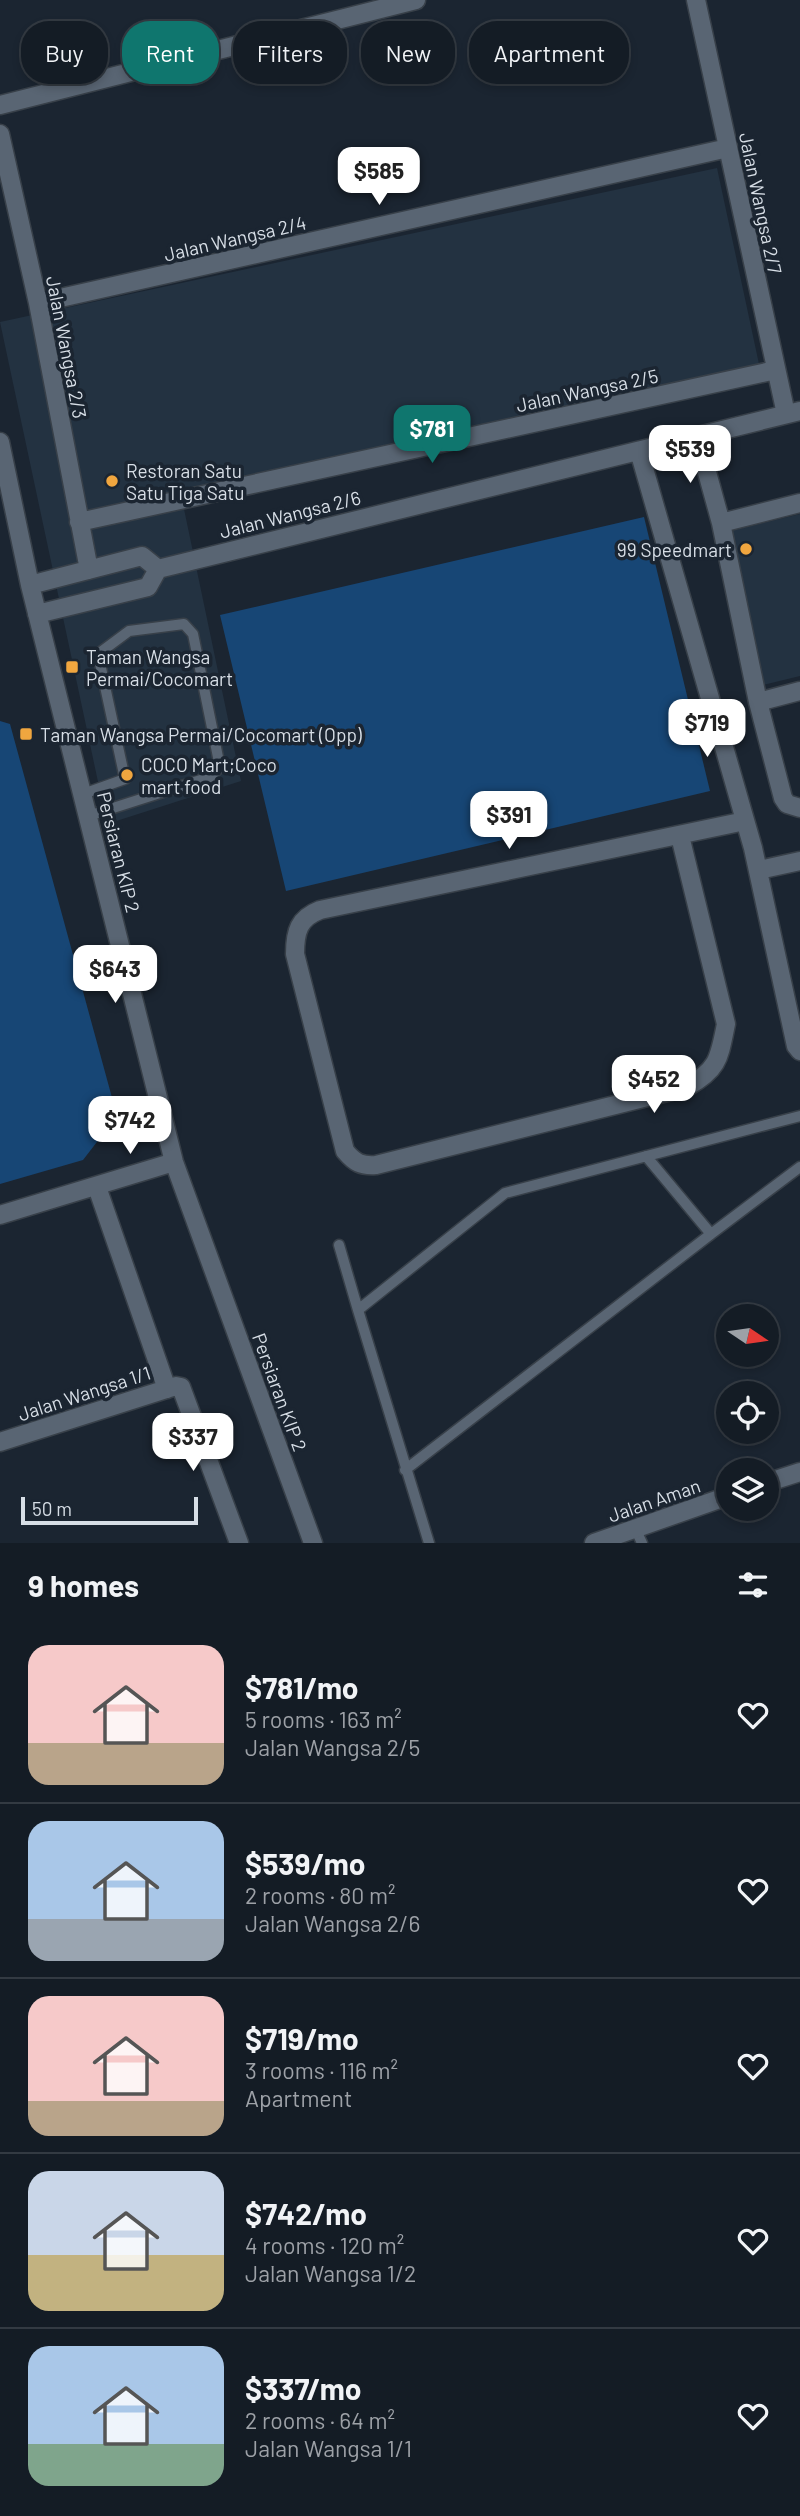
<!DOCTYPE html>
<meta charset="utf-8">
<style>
body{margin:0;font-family:Barlow,sans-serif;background:#212932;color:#f1f3f6;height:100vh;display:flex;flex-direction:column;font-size:26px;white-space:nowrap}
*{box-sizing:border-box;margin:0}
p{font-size:23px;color:#9da1a7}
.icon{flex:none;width:38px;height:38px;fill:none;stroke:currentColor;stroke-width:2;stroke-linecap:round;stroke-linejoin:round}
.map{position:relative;height:1543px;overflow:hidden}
.side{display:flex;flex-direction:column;background:#141c25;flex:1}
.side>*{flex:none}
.top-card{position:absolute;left:21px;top:21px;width:760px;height:63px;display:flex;gap:14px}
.needle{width:46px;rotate:103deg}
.controls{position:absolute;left:716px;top:1304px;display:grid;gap:14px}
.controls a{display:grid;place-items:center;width:63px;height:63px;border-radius:50%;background:#141c25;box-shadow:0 4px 10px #0003,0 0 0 2px #333a42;font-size:35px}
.scale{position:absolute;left:21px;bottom:18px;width:177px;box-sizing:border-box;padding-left:7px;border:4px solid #d7dee6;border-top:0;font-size:19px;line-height:24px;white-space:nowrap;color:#d7dee6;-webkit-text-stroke:5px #1b2531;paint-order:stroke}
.price{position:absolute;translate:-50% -60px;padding:0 16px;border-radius:14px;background:#fff;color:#222;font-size:23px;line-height:46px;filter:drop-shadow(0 2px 4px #0008)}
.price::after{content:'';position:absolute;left:50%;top:42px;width:21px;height:16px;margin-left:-10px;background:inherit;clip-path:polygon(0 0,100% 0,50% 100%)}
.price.on{background:#0f766e;color:#fff}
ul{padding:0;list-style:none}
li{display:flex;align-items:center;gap:21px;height:175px;padding:0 28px}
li+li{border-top:2px solid #333a42}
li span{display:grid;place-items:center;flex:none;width:196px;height:140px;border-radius:21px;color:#555}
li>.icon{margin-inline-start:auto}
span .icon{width:84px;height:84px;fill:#fffc;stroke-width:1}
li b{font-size:30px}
h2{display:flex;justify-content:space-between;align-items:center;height:84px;padding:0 28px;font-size:30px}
.tag{padding:0 24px;border-radius:28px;background:#141c25;box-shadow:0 4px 10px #0003,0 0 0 2px #333a42;font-size:24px;line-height:63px}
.tag.on{background:#0f766e;color:#fff}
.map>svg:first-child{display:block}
.built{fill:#233241}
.green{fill:#174675}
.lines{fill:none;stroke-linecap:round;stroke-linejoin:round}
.service-casing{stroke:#384049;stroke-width:13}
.minor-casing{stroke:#384049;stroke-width:21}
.service{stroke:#596573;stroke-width:10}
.minor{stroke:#596573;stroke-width:18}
.poi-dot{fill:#f0a63f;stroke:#1b2531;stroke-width:2.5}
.labels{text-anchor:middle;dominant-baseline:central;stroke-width:7;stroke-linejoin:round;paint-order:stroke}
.street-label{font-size:19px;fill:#d7dee6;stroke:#1b2531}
.poi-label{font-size:19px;fill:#d7dee6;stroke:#1b2531;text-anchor:start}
</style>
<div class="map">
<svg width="800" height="1543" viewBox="0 0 800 1543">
<rect width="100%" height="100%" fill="#1b2531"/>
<!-- built -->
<path class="built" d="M717 168 759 364 180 490 241 781 107 824 0 322Z
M800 514V676L763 685 731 531Z"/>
<!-- green -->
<path class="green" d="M644 517 710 791 286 891 220 615Z
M0 721 10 724 117 1116 83 1160 0 1184Z"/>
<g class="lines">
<defs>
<path id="service" d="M83 794 125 779 98 654 129 631 184 624 193 634 220 767 210 777 88 816
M711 1234 800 1167
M339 1245 358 1310
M405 1470 711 1234 646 1156
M635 1528 642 1543
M429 1543 358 1310 505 1193 800 1116"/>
<path id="minor" d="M696 0 786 414
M0 105 416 0
M0 134 38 303 89 570
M38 303 728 148
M697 436 721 523 758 702 783 798 787 804 800 808
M0 442 30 585 174 1162 313 1543
M639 451 753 848 796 1046 800 1051
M79 522 776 370
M721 523 800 503
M30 585 142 556 158 569
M37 614 148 587 158 569 800 411
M758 702 800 691
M680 836 726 1024C719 1058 719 1069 687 1087L376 1165C361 1166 355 1163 345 1151L295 954C295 931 299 918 320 910L745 821
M759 870 800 861
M97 1187 167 1389
M0 1215 174 1162
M0 1442 176 1386 181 1387 239 1543
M766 1483 800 1472
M594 1543 728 1496"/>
</defs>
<!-- service casing -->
<use href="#service" class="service-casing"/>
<!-- minor casing -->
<use href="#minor" class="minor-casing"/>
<!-- service -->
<use href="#service" class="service"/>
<!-- minor -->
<use href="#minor" class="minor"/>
</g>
<!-- markers -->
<g class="poi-dot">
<circle cx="112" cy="481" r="7"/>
<circle cx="746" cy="549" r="7"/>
<rect x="65" y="660" width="14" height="14" rx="3.5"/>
<rect x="19" y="727" width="14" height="14" rx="3.5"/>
<circle cx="127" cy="775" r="7"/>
</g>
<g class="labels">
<!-- street labels -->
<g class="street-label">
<text transform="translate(761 203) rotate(78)">Jalan Wangsa 2/7</text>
<text transform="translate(235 238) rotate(-13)">Jalan Wangsa 2/4</text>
<text transform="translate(67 347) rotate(79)">Jalan Wangsa 2/3</text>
<text transform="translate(587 390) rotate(-12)">Jalan Wangsa 2/5</text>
<text transform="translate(290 514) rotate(-14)">Jalan Wangsa 2/6</text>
<text transform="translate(119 852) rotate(76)">Persiaran KIP 2</text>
<text transform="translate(280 1392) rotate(70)">Persiaran KIP 2</text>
<text transform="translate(84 1393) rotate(-18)">Jalan Wangsa 1/1</text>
<text transform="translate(654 1500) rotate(-19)">Jalan Aman</text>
</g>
<!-- poi labels -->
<g class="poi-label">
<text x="126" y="470">Restoran Satu<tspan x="126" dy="22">Satu Tiga Satu</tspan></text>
<text x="732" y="549" text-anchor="end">99 Speedmart</text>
<text x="86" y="656">Taman Wangsa<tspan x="86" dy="22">Permai/Cocomart</tspan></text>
<text x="40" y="734">Taman Wangsa Permai/Cocomart (Opp)</text>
<text x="141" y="764">COCO Mart;Coco<tspan x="141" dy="22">mart food</tspan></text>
</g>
</g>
</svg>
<div class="controls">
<a><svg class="needle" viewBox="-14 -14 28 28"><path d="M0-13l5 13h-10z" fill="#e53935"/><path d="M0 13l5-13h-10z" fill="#9da1a7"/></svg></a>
<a><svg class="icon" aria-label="locate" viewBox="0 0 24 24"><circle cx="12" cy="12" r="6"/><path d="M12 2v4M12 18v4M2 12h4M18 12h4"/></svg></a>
<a><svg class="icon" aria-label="layers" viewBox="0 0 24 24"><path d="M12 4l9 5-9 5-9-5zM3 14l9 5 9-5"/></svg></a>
</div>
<div class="scale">50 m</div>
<b class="price" style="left:379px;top:207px">$585</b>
<b class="price on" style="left:432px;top:465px">$781</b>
<b class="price" style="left:690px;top:485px">$539</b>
<b class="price" style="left:707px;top:759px">$719</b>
<b class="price" style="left:509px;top:851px">$391</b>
<b class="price" style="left:115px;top:1005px">$643</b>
<b class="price" style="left:654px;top:1115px">$452</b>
<b class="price" style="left:130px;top:1156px">$742</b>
<b class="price" style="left:193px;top:1473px">$337</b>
<div class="top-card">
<a class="tag">Buy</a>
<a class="tag on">Rent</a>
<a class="tag">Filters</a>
<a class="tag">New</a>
<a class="tag">Apartment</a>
</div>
</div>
<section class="side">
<h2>9 homes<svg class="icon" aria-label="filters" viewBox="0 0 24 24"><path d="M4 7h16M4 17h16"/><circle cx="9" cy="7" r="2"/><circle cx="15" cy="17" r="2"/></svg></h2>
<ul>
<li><span style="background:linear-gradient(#f6c9c9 70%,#b9a48a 0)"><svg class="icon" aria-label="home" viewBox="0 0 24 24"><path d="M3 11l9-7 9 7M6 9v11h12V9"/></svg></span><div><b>$781/mo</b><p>5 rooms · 163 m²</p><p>Jalan Wangsa 2/5</p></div><svg class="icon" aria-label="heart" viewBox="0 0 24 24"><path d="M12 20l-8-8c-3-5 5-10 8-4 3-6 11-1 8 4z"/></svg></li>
<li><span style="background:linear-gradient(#a9c7e8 70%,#9aa5b1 0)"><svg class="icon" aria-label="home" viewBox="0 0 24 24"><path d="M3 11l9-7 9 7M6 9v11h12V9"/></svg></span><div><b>$539/mo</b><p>2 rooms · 80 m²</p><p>Jalan Wangsa 2/6</p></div><svg class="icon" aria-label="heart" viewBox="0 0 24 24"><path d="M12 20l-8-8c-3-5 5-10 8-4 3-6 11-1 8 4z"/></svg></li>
<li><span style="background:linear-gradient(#f6c9c9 75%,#b9a48a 0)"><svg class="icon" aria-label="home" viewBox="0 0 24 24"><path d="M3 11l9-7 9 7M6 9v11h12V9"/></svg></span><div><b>$719/mo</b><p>3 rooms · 116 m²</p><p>Apartment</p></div><svg class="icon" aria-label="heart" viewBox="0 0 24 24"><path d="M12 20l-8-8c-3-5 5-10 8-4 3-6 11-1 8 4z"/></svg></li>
<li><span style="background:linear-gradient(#c9d6e8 60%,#c2b280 0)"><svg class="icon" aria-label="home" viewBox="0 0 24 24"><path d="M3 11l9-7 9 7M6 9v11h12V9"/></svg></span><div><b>$742/mo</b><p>4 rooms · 120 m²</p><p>Jalan Wangsa 1/2</p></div><svg class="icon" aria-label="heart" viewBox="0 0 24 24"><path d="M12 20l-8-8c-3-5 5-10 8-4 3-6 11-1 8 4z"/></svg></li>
<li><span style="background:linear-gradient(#a9c7e8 70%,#7fa58c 0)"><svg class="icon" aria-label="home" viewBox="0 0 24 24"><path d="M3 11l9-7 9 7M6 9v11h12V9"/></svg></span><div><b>$337/mo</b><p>2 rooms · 64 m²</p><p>Jalan Wangsa 1/1</p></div><svg class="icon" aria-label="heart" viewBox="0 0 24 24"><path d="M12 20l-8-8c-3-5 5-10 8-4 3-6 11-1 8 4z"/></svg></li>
</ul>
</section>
